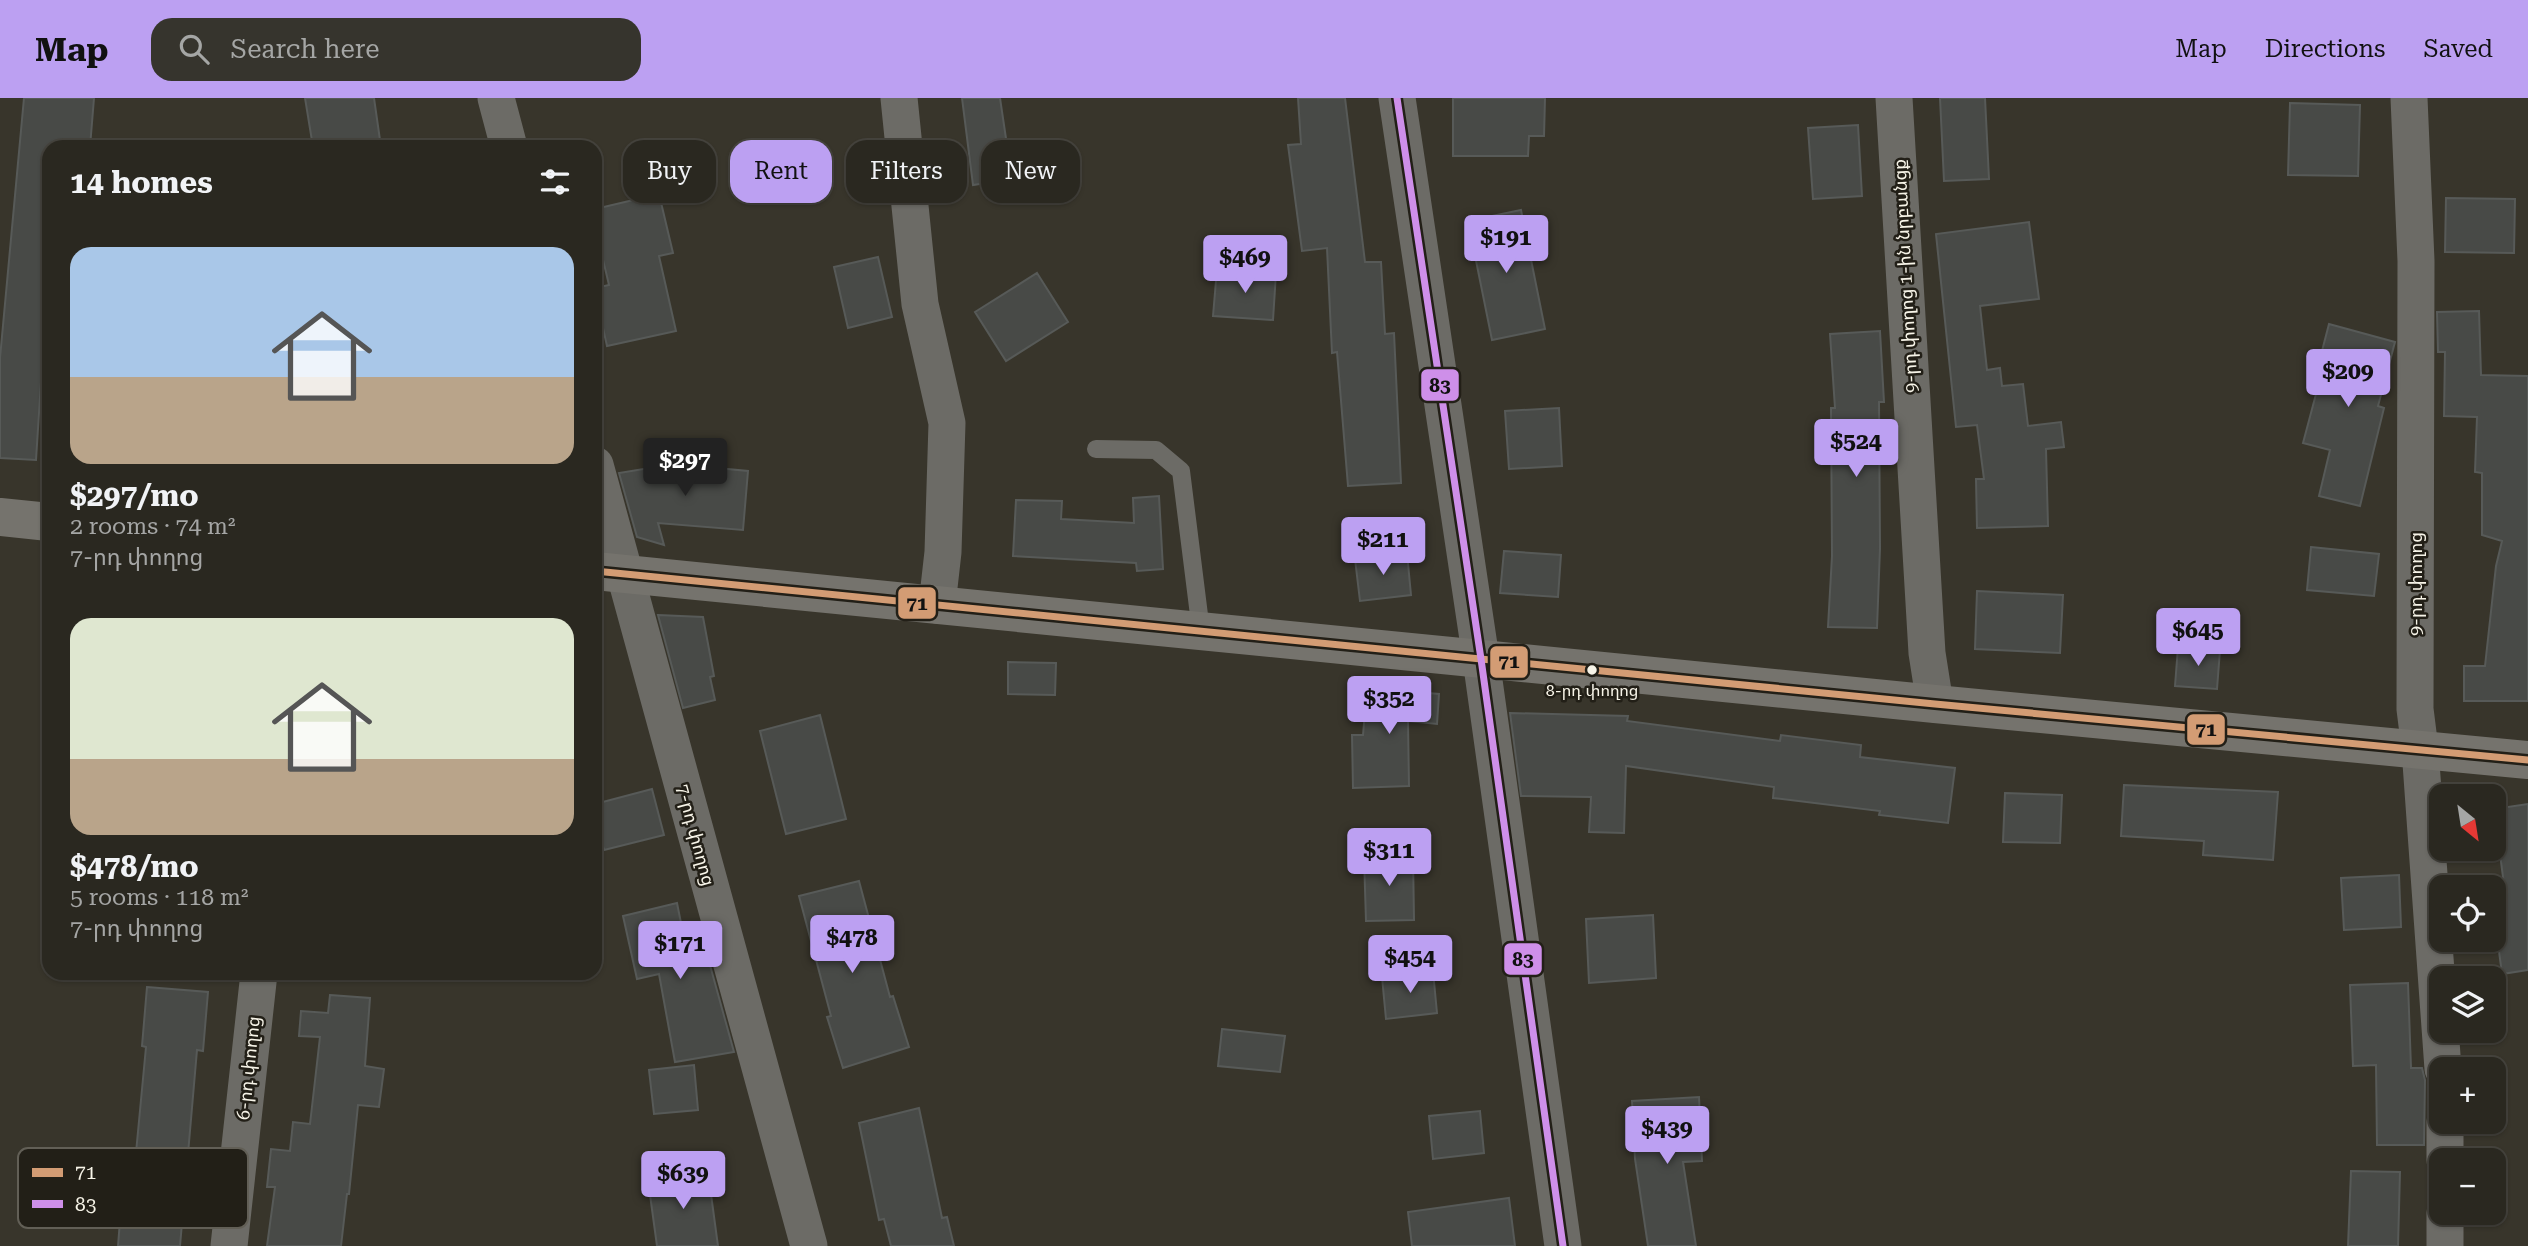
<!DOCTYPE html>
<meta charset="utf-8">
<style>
body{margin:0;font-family:"Roboto Serif","Noto Sans Armenian",serif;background:#36342d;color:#f1f3f6;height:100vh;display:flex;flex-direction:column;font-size:26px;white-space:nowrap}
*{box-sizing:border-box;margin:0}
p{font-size:23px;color:#a5a6a5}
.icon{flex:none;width:38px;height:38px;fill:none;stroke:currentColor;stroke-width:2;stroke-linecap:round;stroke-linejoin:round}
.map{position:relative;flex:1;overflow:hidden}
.sheet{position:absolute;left:42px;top:42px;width:560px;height:840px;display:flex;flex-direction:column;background:#2a2820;border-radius:21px;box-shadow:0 2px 5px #0004,0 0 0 2px #46443e}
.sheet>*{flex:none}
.guide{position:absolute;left:623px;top:42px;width:665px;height:63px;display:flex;gap:14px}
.needle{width:46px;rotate:150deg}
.controls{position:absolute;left:2429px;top:686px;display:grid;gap:14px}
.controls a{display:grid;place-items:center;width:77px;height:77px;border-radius:14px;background:#2a2820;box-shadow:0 2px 5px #0004,0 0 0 2px #46443e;font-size:35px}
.price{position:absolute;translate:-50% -60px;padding:0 16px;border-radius:7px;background:#bca0f2;color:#111;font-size:23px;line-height:46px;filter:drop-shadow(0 2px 4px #0008)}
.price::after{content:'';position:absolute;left:50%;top:42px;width:21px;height:16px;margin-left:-10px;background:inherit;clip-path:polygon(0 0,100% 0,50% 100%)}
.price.current{background:#222;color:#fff}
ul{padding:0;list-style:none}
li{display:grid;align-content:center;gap:14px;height:371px;padding:0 28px}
li span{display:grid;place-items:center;height:217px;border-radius:21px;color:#555}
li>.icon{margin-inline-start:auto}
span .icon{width:126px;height:126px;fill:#fffc;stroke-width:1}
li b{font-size:30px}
h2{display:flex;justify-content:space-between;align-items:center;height:84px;padding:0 28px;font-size:30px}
.pill{padding:0 24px;border-radius:21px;background:#2a2820;box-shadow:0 2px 5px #0004,0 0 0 2px #46443e;font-size:24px;line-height:63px}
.pill.current{background:#bca0f2;color:#111}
header{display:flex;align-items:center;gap:42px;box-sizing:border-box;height:98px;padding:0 35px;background:#bca0f2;color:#111}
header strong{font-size:33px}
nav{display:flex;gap:38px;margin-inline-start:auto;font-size:24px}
.search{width:490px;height:63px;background:#36342d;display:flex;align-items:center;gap:18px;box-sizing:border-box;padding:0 24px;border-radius:21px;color:#a5a6a5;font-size:26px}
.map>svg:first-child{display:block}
.building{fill:#484a47;stroke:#575a58;stroke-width:2}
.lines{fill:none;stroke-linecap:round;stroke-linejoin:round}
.lane{stroke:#6c6b66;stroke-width:18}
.street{stroke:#6c6b66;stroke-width:37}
.primary{stroke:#75736d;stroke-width:38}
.bus-1-casing{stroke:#221f17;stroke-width:12}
.bus-2-casing{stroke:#221f17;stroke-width:12}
.bus-1{stroke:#d39c74;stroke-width:7}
.bus-2{stroke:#ce8fe9;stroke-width:7}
.bus-dot{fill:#f7f4e8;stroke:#221f17;stroke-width:2.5}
.labels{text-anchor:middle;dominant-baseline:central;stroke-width:5;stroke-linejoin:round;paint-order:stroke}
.bus-label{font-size:16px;fill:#f7f4e8;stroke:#221f17}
.street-label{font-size:18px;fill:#f7f4e8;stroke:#221f17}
.key{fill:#221f17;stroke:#625f56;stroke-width:2}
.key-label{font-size:19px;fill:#f7f4e8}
.line-badge{stroke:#221f17;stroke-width:2.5}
.pale-badge-label{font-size:19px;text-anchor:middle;font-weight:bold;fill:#111}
</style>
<header>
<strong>Map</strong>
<div class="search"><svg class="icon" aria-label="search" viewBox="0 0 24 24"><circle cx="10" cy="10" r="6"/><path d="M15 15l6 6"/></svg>Search here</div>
<nav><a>Map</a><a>Directions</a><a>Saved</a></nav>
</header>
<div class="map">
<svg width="2528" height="1148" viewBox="0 0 2528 1148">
<rect width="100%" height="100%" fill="#38352b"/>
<!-- building -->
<path class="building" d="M24 0H94L90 49H49V269L42 268 36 362 0 360V260Z
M305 0H374L381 49H313Z
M962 0H1000L1012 81 973 87Z
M1298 0H1345L1365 164H1381L1385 236 1394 235 1401 385 1348 388 1337 254 1332 255 1327 150 1302 153 1288 47 1301 46Z
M1453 0H1545L1544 38H1529L1528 58H1453Z
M1940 0H1985L1989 81 1944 83Z
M2290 5 2360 7 2358 78 2288 77Z
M1858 27 1862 98 1813 101 1808 30Z
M659 96 673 155 659 158 676 233 607 248 595 194V190L609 187 595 128V111Z
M2446 100 2515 101 2514 155 2445 154Z
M1521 112 1545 231 1492 242 1468 123Z
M2029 124 2039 201 1980 208 1987 272 2000 270 2002 288 2023 286 2028 328 2061 324 2064 349 2046 351 2048 428 1977 430 1976 381H1984L1977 327 1956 329 1936 136Z
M878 159 892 219 848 230 834 169Z
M1217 171 1276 175 1273 222 1213 218Z
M1037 175 1068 224 1006 263 975 214Z
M2479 213 2481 277 2528 278V603H2464V568H2485L2496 468 2502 443 2482 437V375L2475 374 2477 319 2444 318 2445 254H2438L2437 214Z
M2329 226 2395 244 2378 308 2384 310 2360 408 2319 398 2330 352 2303 345 2320 281 2315 280Z
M1880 233 1884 304H1879L1880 450 1877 530 1828 529 1832 458 1831 310H1835L1830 236Z
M1559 310 1562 368 1509 371 1505 313Z
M674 366 748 373 743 432 658 425 664 447 637 439 619 375Z
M1159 398 1163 471 1137 473 1136 465 1013 458 1016 402 1062 403 1061 421 1134 425 1133 400Z
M2311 449 2379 456 2374 498 2307 492Z
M1504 453 1561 457 1558 499 1500 495Z
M1407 455 1411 497 1360 503 1355 461Z
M1977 493 2063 497 2060 555 1975 551Z
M658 517 703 519 714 578 710 579 715 602 683 610Z
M2178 549 2220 552 2217 591 2175 588Z
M1008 564 1056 565 1055 597 1008 596Z
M1367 590 1439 596 1437 626 1408 623 1409 688 1353 690 1352 637H1363Z
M1510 615 1628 618 1627 623 1780 643 1781 637 1861 647 1860 659 1955 670 1948 725 1879 717 1880 713 1773 700 1774 689 1626 668 1624 735 1589 734 1591 699 1521 698Z
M820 617 846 721 786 736 760 633Z
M2124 687 2278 694 2273 762 2203 757 2204 743 2121 738Z
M652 691 664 737 604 752 595 717V706Z
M2005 695 2062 697 2060 745 2003 744Z
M2528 706V872L2502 876 2494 815V796L2505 794 2494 711Z
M1413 758 1414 822 1366 823 1364 759Z
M2399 777 2401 829 2344 832 2341 780Z
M859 783 890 899 893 898 909 949 843 970 827 919 831 918 799 798Z
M677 805 683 835 700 831 734 954 675 964 659 876 637 881 623 818Z
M1653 817 1656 880 1589 885 1586 821Z
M1433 873 1437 915 1386 921 1382 879Z
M2408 885 2411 970H2422L2425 982 2424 1047H2377L2376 967 2353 968 2350 887Z
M147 889 208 894 203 953 197 952 180 1148H118L122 1097H132L146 949 142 948Z
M330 897 370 900 365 968 384 971 379 1009 358 1007 349 1096H347L341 1148H267L275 1089H267L271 1051 290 1053 293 1024 310 1026 320 939 299 938 301 913 328 915Z
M1222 931 1285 938 1280 974 1218 968Z
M694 967 698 1012 654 1016 649 972Z
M1699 999 1702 1063 1683 1064 1696 1148H1648L1635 1061 1632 1003Z
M919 1010 942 1120 947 1119 954 1148H891L884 1121 879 1122 859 1025Z
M1480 1013 1484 1055 1433 1061 1429 1018Z
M2351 1073 2400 1074 2398 1148H2348Z
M708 1074 718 1148H657L648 1082Z
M1509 1100 1515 1148H1412L1408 1114Z"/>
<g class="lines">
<!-- lane -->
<path class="lane" d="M1096 351 1156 352 1181 373 1201 533"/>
<!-- street -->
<path class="street" d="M496 0 509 49
M899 0 920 206 947 325 943 454 937 507
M1397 0 1481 561 1563 1148
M1894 0 1927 555 1935 606
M2409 0 2416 163 2415 611 2420 651 2443 971
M595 367 809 1148
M2445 1024V1062
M2445 1115V1148
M229 1148 259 875"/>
<!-- primary -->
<path class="primary" d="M0 419 49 424
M595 473 1935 606 2528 662"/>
<defs>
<path id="bus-1" d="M595 473 1935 606 2528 662"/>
<path id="bus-2" d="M1397 0 1481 561 1563 1148"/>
</defs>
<!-- bus-1 casing -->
<use href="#bus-1" class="bus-1-casing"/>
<!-- bus-2 casing -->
<use href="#bus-2" class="bus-2-casing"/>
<!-- bus-1 -->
<use href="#bus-1" class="bus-1"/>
<!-- bus-2 -->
<use href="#bus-2" class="bus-2"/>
</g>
<!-- markers -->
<circle class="bus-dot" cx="1592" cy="572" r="6"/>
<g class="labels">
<!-- bus labels -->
<g class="bus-label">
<text x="1592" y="592">8-րդ փողոց</text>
</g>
<!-- street labels -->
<g class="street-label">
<text transform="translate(1905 178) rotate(-93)">9-րդ փողոց 1-ին նրբանցք</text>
<text transform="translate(2415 486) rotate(-90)">9-րդ փողոց</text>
<text transform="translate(696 737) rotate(75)">7-րդ փողոց</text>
<text transform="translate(248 970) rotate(-84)">6-րդ փողոց</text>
</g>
</g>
<!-- legend -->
<rect x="18" y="1050" width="230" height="80" rx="10" class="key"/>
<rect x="32" y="1070" width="31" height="9" fill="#d39c74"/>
<rect x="32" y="1102" width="31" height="8" fill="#ce8fe9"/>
<g class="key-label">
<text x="75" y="1081">71</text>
<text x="75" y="1113">83</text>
</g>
<g class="line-badge">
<rect x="1420" y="270" width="40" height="34" rx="7" fill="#ce8fe9"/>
<rect x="897" y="488" width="40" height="34" rx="7" fill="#d39c74"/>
<rect x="1489" y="547" width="40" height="34" rx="7" fill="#d39c74"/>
<rect x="2186" y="615" width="40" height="33" rx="7" fill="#d39c74"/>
<rect x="1503" y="844" width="40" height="34" rx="7" fill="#ce8fe9"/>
</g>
<g class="pale-badge-label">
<text x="1440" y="294">83</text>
<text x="917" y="512">71</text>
<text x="1509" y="570">71</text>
<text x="2206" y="638">71</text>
<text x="1523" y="868">83</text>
</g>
</svg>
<div class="controls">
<a><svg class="needle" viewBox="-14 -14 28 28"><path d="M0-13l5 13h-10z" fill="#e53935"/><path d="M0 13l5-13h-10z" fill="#a5a6a5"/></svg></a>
<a><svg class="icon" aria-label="locate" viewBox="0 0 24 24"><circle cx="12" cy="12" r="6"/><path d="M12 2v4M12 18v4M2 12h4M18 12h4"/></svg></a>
<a><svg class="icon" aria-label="layers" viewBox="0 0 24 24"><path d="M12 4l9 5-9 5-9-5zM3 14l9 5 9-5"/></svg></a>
<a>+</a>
<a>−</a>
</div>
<b class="price" style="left:1506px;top:177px">$191</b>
<b class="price" style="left:1245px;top:197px">$469</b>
<b class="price" style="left:2348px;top:311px">$209</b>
<b class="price" style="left:1856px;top:381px">$524</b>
<b class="price current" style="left:685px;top:400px">$297</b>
<b class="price" style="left:1383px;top:479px">$211</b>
<b class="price" style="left:2198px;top:570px">$645</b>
<b class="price" style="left:1389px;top:638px">$352</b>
<b class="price" style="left:1389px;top:790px">$311</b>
<b class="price" style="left:852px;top:877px">$478</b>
<b class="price" style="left:680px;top:883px">$171</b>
<b class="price" style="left:1410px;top:897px">$454</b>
<b class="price" style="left:1667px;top:1068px">$439</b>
<b class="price" style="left:683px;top:1113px">$639</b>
<div class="guide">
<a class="pill">Buy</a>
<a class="pill current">Rent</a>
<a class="pill">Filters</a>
<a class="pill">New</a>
</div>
<section class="sheet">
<h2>14 homes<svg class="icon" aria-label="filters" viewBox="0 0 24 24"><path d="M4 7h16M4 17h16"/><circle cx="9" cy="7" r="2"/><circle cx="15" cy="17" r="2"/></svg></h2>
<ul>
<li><span style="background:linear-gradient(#a9c7e8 60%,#b9a48a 0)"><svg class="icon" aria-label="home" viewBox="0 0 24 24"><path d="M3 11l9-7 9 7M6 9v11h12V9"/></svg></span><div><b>$297/mo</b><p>2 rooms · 74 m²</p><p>7-րդ փողոց</p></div></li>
<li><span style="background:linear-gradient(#dfe7d0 65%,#b9a48a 0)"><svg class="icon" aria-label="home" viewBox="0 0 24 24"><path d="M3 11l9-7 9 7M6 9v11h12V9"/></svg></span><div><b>$478/mo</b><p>5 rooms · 118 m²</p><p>7-րդ փողոց</p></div></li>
</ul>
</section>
</div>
